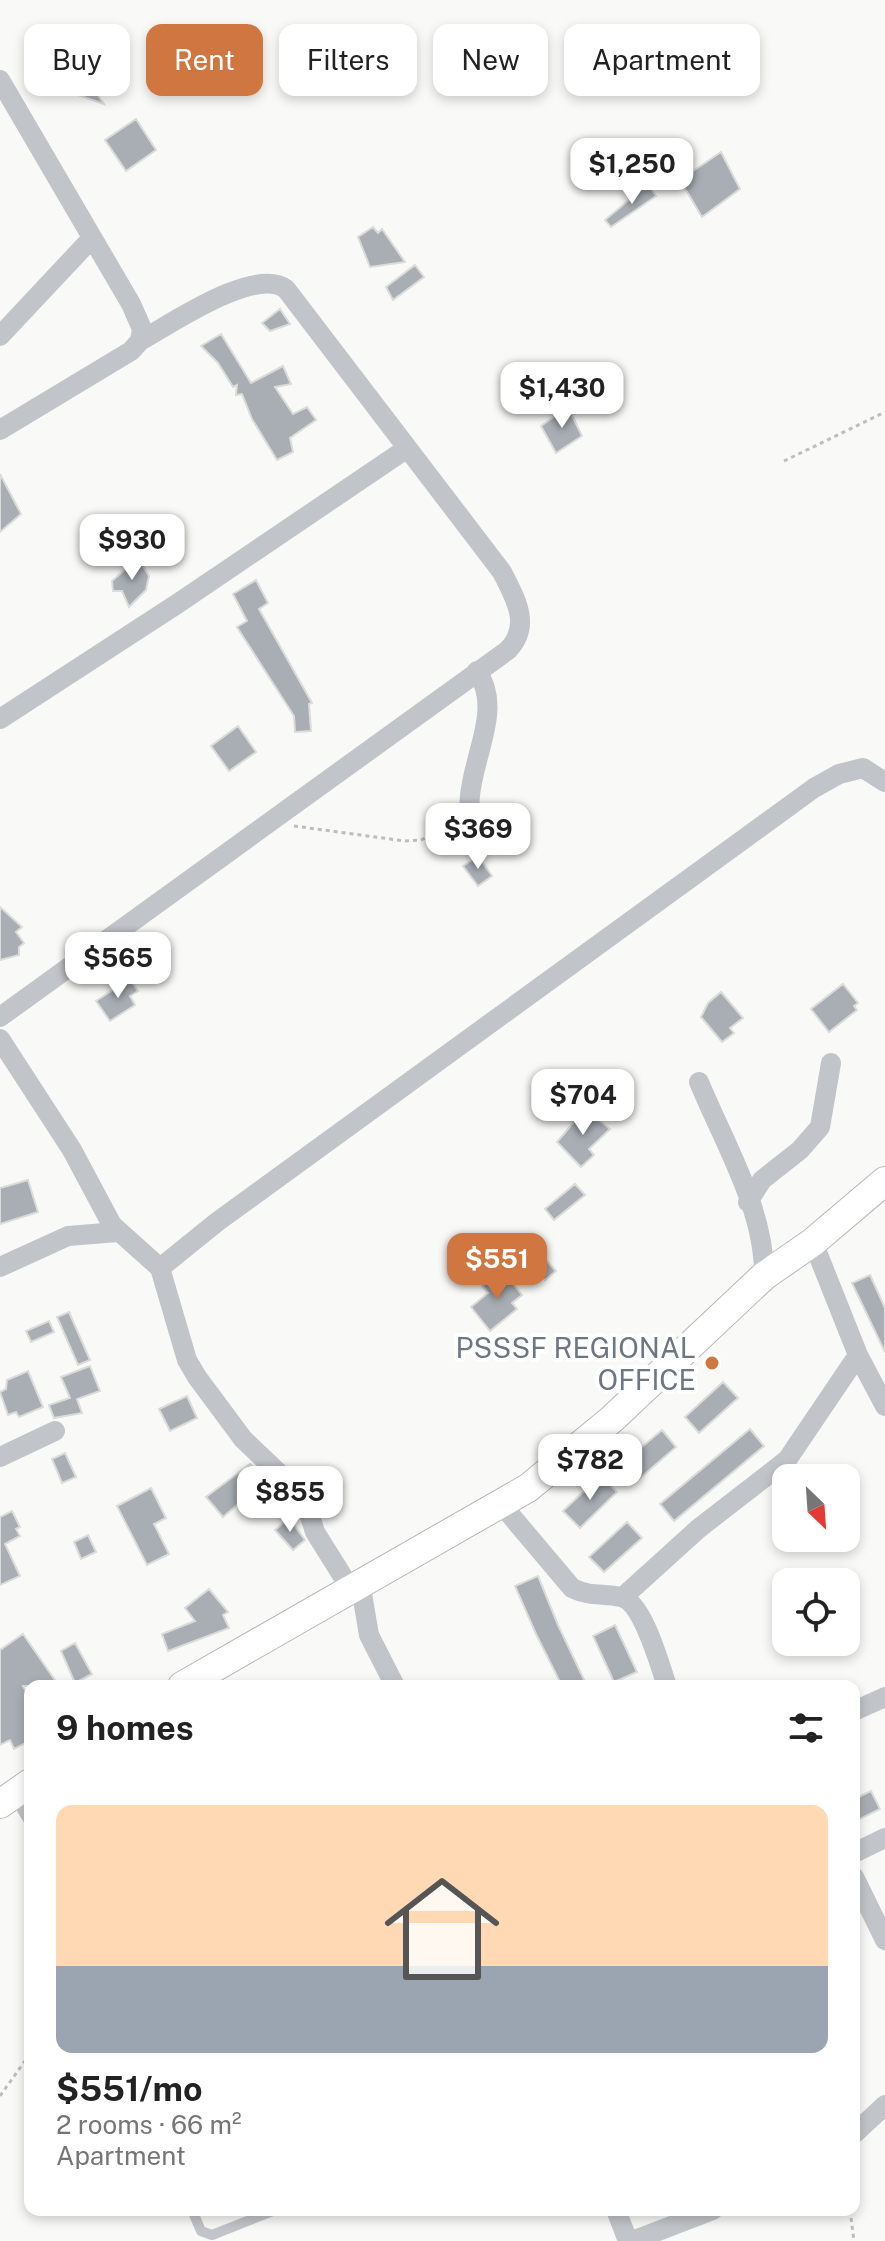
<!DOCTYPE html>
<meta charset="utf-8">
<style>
body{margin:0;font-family:"Public Sans",sans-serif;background:#f2f2f2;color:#222;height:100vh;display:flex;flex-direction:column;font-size:30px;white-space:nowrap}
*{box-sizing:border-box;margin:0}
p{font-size:26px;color:#767676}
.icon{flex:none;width:44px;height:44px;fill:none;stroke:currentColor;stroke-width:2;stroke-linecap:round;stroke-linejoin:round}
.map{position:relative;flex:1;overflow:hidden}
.side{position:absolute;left:24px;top:1680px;width:836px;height:536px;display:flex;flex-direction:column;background:#fff;border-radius:16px;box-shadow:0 4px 12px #0003}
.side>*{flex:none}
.top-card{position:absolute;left:24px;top:24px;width:838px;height:72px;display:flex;gap:16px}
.needle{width:52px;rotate:155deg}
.controls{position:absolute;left:772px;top:1464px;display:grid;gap:16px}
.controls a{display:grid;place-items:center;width:88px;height:88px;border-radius:16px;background:#fff;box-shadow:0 4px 12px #0003;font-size:40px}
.price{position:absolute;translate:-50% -68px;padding:0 18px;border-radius:16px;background:#fff;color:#222;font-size:26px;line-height:52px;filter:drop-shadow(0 2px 4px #0008)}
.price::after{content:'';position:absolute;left:50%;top:48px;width:24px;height:18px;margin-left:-12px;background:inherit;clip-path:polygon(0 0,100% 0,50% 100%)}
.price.on{background:#d07640;color:#fff}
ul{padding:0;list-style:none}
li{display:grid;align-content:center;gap:16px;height:424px;padding:0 32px}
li+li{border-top:2px solid #e0e0e0}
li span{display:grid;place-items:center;height:248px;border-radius:16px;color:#555}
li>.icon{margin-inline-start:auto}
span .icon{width:144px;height:144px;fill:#fffc;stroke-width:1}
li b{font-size:34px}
h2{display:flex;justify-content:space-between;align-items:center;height:96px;padding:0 32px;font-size:34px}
.tag{padding:0 28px;border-radius:16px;background:#fff;box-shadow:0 4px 12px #0003;font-size:28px;line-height:72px}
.tag.on{background:#d07640;color:#fff}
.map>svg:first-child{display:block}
.building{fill:#a9aeb5;stroke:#dbdbd9;stroke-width:2}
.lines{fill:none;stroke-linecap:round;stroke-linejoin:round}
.secondary-casing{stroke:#b4b7bc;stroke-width:30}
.path{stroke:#bbbdc0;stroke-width:3;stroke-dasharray:4 4;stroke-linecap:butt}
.lane{stroke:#c1c4c8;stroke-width:10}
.street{stroke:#c1c4c8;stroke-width:20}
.secondary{stroke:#fff;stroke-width:28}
.poi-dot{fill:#d07640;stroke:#fff;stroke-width:3}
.labels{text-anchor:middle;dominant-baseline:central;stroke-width:8;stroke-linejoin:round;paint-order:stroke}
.poi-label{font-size:28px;fill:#6c7684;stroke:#fff;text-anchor:end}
</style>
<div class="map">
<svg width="885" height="2241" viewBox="0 0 885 2241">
<rect width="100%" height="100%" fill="#f9f9f7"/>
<!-- building -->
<path class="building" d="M73 59 104 104 38 81Z
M136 119 156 150 126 171 105 140Z
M721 152 740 189 702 217 680 180Z
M648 184 656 196 611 227 605 220Z
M373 227 378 233 382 229 405 262 370 267 358 237Z
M415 265 424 277 393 300 386 287Z
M280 309 290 324 270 331 262 323Z
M221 334 251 383 283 366 291 384 275 387 293 414 307 407 316 420 290 438 293 452 277 460 252 419 242 394 236 395 237 385 233 387 218 363 201 346Z
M568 407 582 436 556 453 541 426Z
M0 474 21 514 0 532Z
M138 558 149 576 146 590 129 607 122 591H113L112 581Z
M256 580 268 603 259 609 312 703 309 704 311 731 295 732 294 716 237 627 247 621 233 594Z
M238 726 256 752 229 771 211 746Z
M478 856 492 876 478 886 463 866Z
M0 907 22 927 16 932 24 943 19 947V955L0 960Z
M130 979 138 991 130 996 135 1005 110 1021 96 1001Z
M843 984 858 1003 854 1006 857 1010 829 1032 811 1009Z
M721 992 743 1018 730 1028 734 1033 722 1042 701 1017 708 1003Z
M585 1109 610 1129 589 1149 594 1155 581 1167 557 1142Z
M28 1180 38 1212 0 1224V1188Z
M575 1184 585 1195 554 1220 545 1209Z
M533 1246 556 1271 545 1280 523 1255Z
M499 1272H504L522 1295 512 1303 517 1309 490 1331 471 1307 488 1293 482 1286Z
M870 1275 885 1308V1352L852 1283Z
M69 1312 90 1360 78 1365 57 1317Z
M49 1321 54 1332 31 1342 26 1331Z
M598 1340 607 1350 597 1359 588 1348Z
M90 1366 100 1391 77 1399 82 1413 54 1418 49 1405 70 1398 61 1377Z
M28 1371 43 1407 19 1417 16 1412 8 1415 0 1392 6 1389 7 1380Z
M723 1382 738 1398 699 1433 685 1417Z
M187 1396 197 1418 170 1431 159 1409Z
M750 1429 764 1446 674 1521 660 1504Z
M662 1430 676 1447 639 1479 624 1462Z
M65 1453 76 1477 62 1483 52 1459Z
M250 1464 272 1486 250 1505 244 1499 223 1517 206 1497Z
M601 1475 617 1492 580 1528 563 1511Z
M151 1488 166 1518 154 1524 169 1554 147 1565 117 1506Z
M12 1511 20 1527 16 1529 20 1536 5 1544 20 1576 0 1585V1517Z
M289 1518 305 1540 293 1550 275 1530Z
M627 1522 642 1538 604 1572 589 1557Z
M88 1535 96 1552 81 1559 74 1542Z
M538 1576 558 1625 587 1686H562L536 1634 515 1586Z
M209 1589 228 1612 223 1615 229 1628 168 1651 162 1634 195 1621 185 1608Z
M615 1625 637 1672 614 1682 593 1636Z
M23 1634 59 1686H23L30 1699V1741L14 1749 10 1740 0 1745V1650Z
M75 1643 92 1674 75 1683 61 1651Z
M871 1791 880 1809 854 1822V1799Z"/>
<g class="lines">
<defs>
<path id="secondary" d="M182 1686 528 1488 612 1419 764 1276 813 1242 885 1181
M0 1804 30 1783"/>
</defs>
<!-- secondary casing -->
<use href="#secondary" class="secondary-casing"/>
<!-- path -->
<path class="path" d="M784 461 885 412
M294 826 405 841 421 840 454 824
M0 2096 30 2054
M850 2210 854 2241"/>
<!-- lane -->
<path class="lane" d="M14 1797 30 1823
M192 2210 201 2231 212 2235 275 2210"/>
<!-- street -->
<path class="street" d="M0 80 131 304 142 329 140 341 131 351 0 430
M0 336 92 238
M0 719 177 604 406 449
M477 837C449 784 511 720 477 671
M0 1017 508 650C532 625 515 598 502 572L286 289C255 266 171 324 140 341
M0 1039 72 1150 112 1225 160 1268 187 1360 197 1377 243 1439 304 1497 315 1532 350 1588
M699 1082C724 1143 765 1210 764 1276
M748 1202 762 1180 800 1150 820 1127 831 1063
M813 1242 858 1355 885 1406
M0 1267 68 1236 118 1232
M160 1268 217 1222 814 788 839 774 863 768 885 782
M0 1457 55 1431
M502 1505 572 1588C590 1597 603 1593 621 1597 643 1602 660 1666 667 1686
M360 1582 369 1635 395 1686
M623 1597 698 1529 787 1460 858 1355
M854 1711 885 1697
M854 1853 885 1838
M854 1877 885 1940
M854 2134 885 2105
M616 2210 628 2241
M632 2241 713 2210"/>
<!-- secondary -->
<use href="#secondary" class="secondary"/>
</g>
<!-- markers -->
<circle class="poi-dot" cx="712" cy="1363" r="8"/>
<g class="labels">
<!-- poi labels -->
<g class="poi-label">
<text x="696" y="1347">PSSSF REGIONAL<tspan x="696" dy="32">OFFICE</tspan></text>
</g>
</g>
</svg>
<div class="controls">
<a><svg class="needle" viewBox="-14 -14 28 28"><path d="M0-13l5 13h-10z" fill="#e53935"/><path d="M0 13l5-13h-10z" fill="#767676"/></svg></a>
<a><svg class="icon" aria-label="locate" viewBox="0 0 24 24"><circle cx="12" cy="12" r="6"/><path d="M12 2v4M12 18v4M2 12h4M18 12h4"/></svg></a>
</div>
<b class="price" style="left:632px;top:206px">$1,250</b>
<b class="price" style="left:562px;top:430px">$1,430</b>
<b class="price" style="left:132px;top:582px">$930</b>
<b class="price" style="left:478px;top:871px">$369</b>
<b class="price" style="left:118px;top:1000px">$565</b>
<b class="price" style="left:583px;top:1137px">$704</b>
<b class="price on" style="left:497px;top:1301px">$551</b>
<b class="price" style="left:590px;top:1502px">$782</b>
<b class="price" style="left:290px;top:1534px">$855</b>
<div class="top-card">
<a class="tag">Buy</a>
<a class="tag on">Rent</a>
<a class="tag">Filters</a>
<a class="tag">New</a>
<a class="tag">Apartment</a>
</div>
<section class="side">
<h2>9 homes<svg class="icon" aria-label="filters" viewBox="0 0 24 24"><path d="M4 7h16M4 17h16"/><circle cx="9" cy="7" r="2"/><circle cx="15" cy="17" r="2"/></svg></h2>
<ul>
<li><span style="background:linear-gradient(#ffd9b3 65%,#9aa5b1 0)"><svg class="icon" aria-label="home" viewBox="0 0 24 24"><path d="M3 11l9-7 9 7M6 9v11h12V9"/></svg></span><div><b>$551/mo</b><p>2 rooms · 66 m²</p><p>Apartment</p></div></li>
</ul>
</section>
</div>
